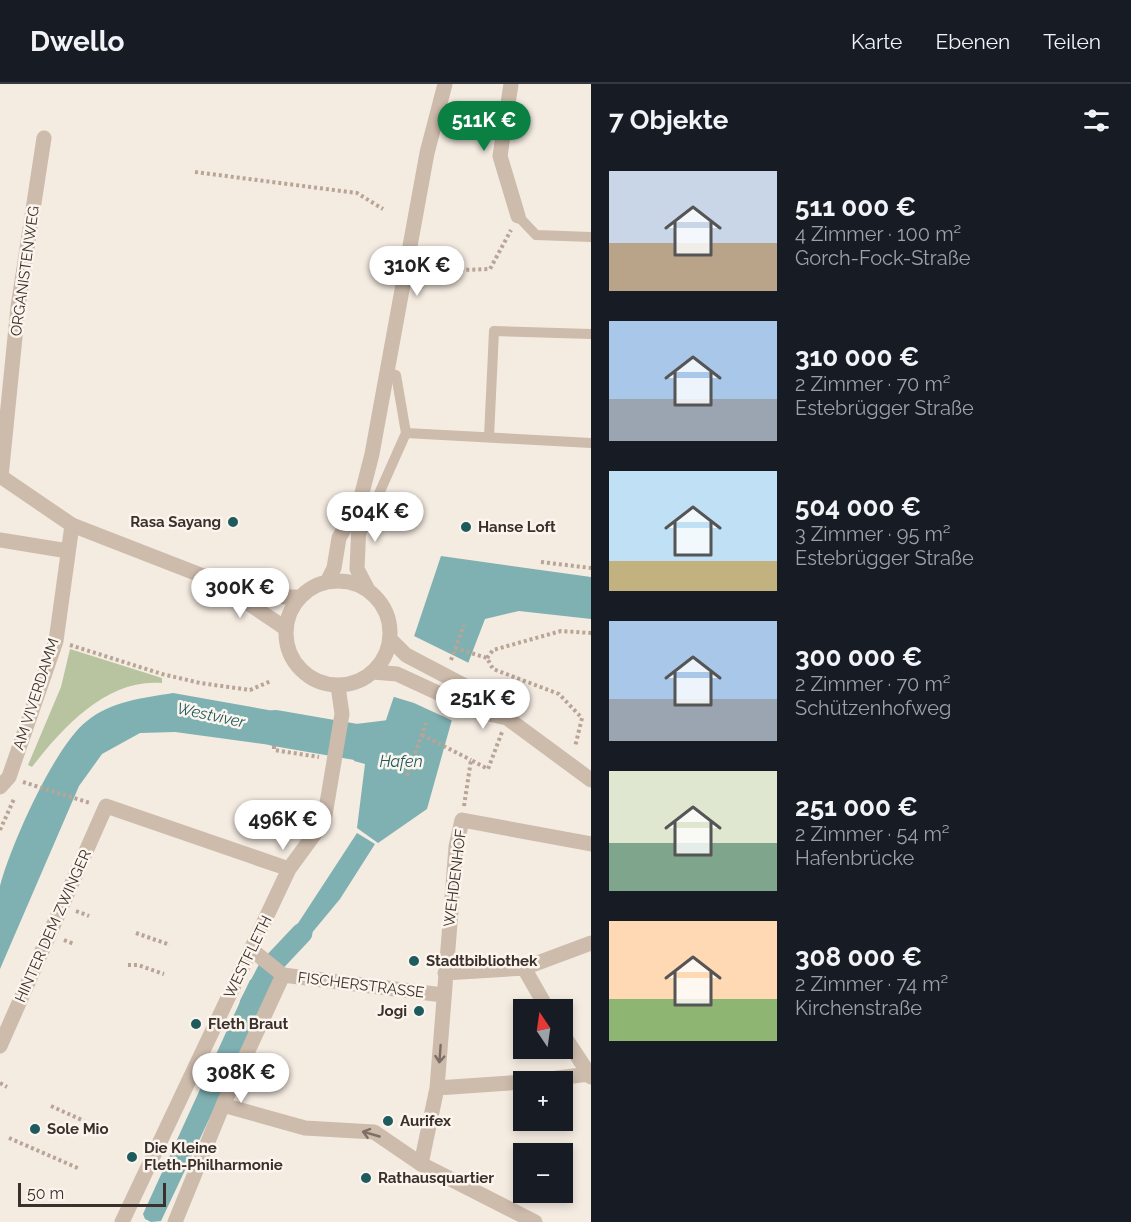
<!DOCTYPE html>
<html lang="de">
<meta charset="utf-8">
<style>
body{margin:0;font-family:Raleway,sans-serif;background:#20242c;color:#f1f3f6;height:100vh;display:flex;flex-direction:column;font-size:22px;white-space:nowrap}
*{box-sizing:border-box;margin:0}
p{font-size:20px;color:#9ea1a6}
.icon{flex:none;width:33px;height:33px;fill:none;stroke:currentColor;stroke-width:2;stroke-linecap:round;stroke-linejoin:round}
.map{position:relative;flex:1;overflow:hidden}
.details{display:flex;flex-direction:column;background:#171b24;width:540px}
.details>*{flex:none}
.needle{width:39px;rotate:347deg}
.fabs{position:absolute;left:513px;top:915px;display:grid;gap:12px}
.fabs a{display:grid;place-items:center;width:60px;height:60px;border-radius:0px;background:#171b24;box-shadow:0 3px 9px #0003;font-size:30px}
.scale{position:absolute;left:18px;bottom:15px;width:148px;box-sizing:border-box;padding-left:6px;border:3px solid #3b302b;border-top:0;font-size:16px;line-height:21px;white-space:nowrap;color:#3b302b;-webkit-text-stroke:4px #fbf5ee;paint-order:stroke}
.price{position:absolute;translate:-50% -51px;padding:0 14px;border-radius:21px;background:#fff;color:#222;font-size:20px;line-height:39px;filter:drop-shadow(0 2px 3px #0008)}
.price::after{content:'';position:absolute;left:50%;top:36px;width:18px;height:14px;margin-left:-9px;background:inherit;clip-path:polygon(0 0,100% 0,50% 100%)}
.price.selected{background:#0b8043;color:#fff}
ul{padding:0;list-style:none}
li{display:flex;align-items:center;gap:18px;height:150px;padding:0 18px}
li span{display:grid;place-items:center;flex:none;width:168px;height:120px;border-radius:0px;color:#555}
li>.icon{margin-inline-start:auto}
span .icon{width:72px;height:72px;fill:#fffc;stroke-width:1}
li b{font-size:26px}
h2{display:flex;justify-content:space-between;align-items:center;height:72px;padding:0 18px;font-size:26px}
header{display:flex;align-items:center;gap:36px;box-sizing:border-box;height:84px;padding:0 30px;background:#171b24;border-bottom:2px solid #363941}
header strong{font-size:28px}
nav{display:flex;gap:33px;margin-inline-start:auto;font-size:21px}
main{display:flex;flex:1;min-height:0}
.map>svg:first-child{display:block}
.green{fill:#b8c4a0}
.water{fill:#7fb0b2}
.pier{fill:#f4ebe1}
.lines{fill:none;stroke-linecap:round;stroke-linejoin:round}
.canal{stroke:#7fb0b2;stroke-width:21}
.river{stroke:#7fb0b2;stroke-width:36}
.path{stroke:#b9a596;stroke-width:4;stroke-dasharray:3 3;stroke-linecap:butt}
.service{stroke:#cdbbac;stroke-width:10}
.pedestrian{stroke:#cdbbac;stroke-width:15}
.minor{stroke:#cdbbac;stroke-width:15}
.tertiary{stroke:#cdbbac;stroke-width:15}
.oneway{stroke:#7d6f65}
.poi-dot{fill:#1f5a5e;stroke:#fbf5ee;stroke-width:2}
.labels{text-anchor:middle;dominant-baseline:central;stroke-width:5;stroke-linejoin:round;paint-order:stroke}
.street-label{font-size:15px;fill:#3b302b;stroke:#fbf5ee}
.poi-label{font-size:15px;font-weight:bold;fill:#3b302b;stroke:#fbf5ee;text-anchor:start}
.water-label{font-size:16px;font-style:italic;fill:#1f5a5e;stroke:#fbf5ee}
</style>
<header>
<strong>Dwello</strong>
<nav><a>Karte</a><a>Ebenen</a><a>Teilen</a></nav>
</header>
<main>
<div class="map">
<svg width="591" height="1138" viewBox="0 0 591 1138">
<rect width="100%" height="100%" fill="#f4ebe1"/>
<!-- green -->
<path class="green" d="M70 565 162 594V599C107 594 62 644 32 683L28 681 61 603Z"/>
<!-- water -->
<path class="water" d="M441 472 591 493V535L519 527 485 535 467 582 427 725 378 759 357 744 365 680 354 677 358 642 383 645Z
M173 609 325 636 322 668 175 648 140 649 102 670 79 702 0 885C0 862 0 823 0 802 10 763 55 661 87 637 111 617 143 614 173 609Z
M357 749 375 760 340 815 291 874 278 862 291 850Z
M258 893 266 896 270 906 161 1137 151 1138 145 1135 143 1130 250 896Z"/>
<!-- pier -->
<path class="pier" d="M412 551 471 580 453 637 414 619 391 612Z"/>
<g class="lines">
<!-- canal -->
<path class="canal" d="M250 920 269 884 302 849"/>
<!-- river -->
<path class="river" d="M275 644 356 658 405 652"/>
<!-- path -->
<path class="path" d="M195 88 357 109 383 125
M420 204 435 187 490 185 511 146
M541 478 591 484
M70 561 162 590 200 599 250 606 271 597
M455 564 487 574 493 585 559 610 582 634 575 663
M487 574 493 566 561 547 591 549
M451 576 464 541
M422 651 471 676
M274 662V666L319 673
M407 692 426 639
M23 698 90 719
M464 722 471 676 488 685 502 648
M0 746 14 715
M76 827 89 832
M136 849 170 861
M64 856 74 860
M128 881H138L164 890
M0 999 7 1003
M51 1022 84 1037
M9 1054 80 1085"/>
<!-- service -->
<path class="service" d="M518 132 536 151 591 153
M386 288 396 291 406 349 591 359
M489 353 494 247 591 250
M361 450 406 349"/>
<!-- pedestrian -->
<path class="pedestrian" d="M421 1080 535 1138"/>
<!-- minor -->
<path class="minor" d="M511 0 500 72 518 132
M1 393 18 223 44 54
M0 456 68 467
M0 703 9 693 56 557 72 441
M252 866 283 891 443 911
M524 884 548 926
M445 889 524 884 591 859
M562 949 591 993
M0 962 106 722 289 785
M526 998 589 990
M437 1004 524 998
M223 1021 305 1044 374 1048 421 1080 437 1004 456 763 462 736 591 760
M122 1138 289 785 324 737 342 630 338 602
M175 1138 223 1021 283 891"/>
<!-- tertiary -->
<path class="tertiary" d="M0 392 72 441 216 497 284 513H300
M286 549a52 52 0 1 1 104 0a52 52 0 1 1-104 0Z
M327 498 334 484 339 454 358 420
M221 501 285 544
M368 506 357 485 360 417 372 370 427 69 445 0
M390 555 406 571 486 613 507 634 591 696
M373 588 397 590 479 628 507 634"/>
</g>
<!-- one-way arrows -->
<defs><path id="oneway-shaft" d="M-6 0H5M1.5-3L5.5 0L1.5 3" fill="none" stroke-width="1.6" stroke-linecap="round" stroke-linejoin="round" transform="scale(1.5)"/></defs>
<g class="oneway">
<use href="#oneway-shaft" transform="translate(440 970) rotate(94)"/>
<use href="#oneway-shaft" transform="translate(371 1050) rotate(-164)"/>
</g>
<!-- markers -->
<g class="poi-dot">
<circle cx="233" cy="438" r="6"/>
<circle cx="466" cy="443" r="6"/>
<circle cx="414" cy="877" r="6"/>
<circle cx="419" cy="927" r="6"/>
<circle cx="196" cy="940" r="6"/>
<circle cx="388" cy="1037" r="6"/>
<circle cx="35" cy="1045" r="6"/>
<circle cx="132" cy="1073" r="6"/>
<circle cx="366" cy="1094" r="6"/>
</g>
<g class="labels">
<!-- street labels -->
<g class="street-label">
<text transform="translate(25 187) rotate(-82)">ORGANISTENWEG</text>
<text transform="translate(36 610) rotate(-72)">AM VIVERDAMM</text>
<text transform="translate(455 794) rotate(-83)">WEHDENHOF</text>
<text transform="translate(53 842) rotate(-66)">HINTER DEM ZWINGER</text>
<text transform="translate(248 873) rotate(-64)">WESTFLETH</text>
<text transform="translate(361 901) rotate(7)">FISCHERSTRASSE</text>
</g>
<!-- poi labels -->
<g class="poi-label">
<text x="221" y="438" text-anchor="end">Rasa Sayang</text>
<text x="478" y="443">Hanse Loft</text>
<text x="426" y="877">Stadtbibliothek</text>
<text x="407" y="927" text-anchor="end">Jogi</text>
<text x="208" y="940">Fleth Braut</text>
<text x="400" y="1037">Aurifex</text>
<text x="47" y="1045">Sole Mio</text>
<text x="144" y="1064">Die Kleine<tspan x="144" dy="17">Fleth-Philharmonie</tspan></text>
<text x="378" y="1094">Rathausquartier</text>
</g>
<!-- water labels -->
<g class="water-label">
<text transform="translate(211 631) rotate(12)">Westviver</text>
<text x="401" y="677">Hafen</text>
</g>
</g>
</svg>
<div class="fabs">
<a><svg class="needle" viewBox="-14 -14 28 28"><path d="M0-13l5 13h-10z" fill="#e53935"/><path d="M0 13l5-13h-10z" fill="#9ea1a6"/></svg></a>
<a>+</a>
<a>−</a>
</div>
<div class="scale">50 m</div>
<b class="price selected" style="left:484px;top:68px">511K €</b>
<b class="price" style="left:417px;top:213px">310K €</b>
<b class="price" style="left:375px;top:459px">504K €</b>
<b class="price" style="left:240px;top:535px">300K €</b>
<b class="price" style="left:483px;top:646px">251K €</b>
<b class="price" style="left:283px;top:767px">496K €</b>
<b class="price" style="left:241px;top:1020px">308K €</b>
</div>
<section class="details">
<h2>7 Objekte<svg class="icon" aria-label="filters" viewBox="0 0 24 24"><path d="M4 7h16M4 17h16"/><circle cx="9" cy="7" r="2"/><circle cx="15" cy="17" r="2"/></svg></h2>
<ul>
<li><span style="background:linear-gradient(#c9d6e8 60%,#b9a48a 0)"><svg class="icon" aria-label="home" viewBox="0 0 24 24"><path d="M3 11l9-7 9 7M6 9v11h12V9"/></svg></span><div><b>511 000 €</b><p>4 Zimmer · 100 m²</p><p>Gorch-Fock-Straße</p></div></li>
<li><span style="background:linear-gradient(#a9c7e8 65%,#9aa5b1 0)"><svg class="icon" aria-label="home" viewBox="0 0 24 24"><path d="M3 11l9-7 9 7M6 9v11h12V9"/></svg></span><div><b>310 000 €</b><p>2 Zimmer · 70 m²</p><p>Estebrügger Straße</p></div></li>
<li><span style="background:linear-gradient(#bfe0f5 75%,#c2b280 0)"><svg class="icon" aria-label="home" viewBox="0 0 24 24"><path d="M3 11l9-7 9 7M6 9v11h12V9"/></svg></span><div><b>504 000 €</b><p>3 Zimmer · 95 m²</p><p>Estebrügger Straße</p></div></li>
<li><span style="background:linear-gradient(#a9c7e8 65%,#9aa5b1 0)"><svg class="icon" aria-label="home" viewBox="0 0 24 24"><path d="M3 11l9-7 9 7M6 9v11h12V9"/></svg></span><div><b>300 000 €</b><p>2 Zimmer · 70 m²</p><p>Schützenhofweg</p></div></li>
<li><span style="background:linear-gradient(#dfe7d0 60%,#7fa58c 0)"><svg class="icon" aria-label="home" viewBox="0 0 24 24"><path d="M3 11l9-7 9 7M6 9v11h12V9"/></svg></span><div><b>251 000 €</b><p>2 Zimmer · 54 m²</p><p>Hafenbrücke</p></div></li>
<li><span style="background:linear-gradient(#ffd9b3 65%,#8fb573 0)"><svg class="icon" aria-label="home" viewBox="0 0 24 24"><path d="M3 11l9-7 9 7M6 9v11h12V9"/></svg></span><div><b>308 000 €</b><p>2 Zimmer · 74 m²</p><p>Kirchenstraße</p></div></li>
</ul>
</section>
</main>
